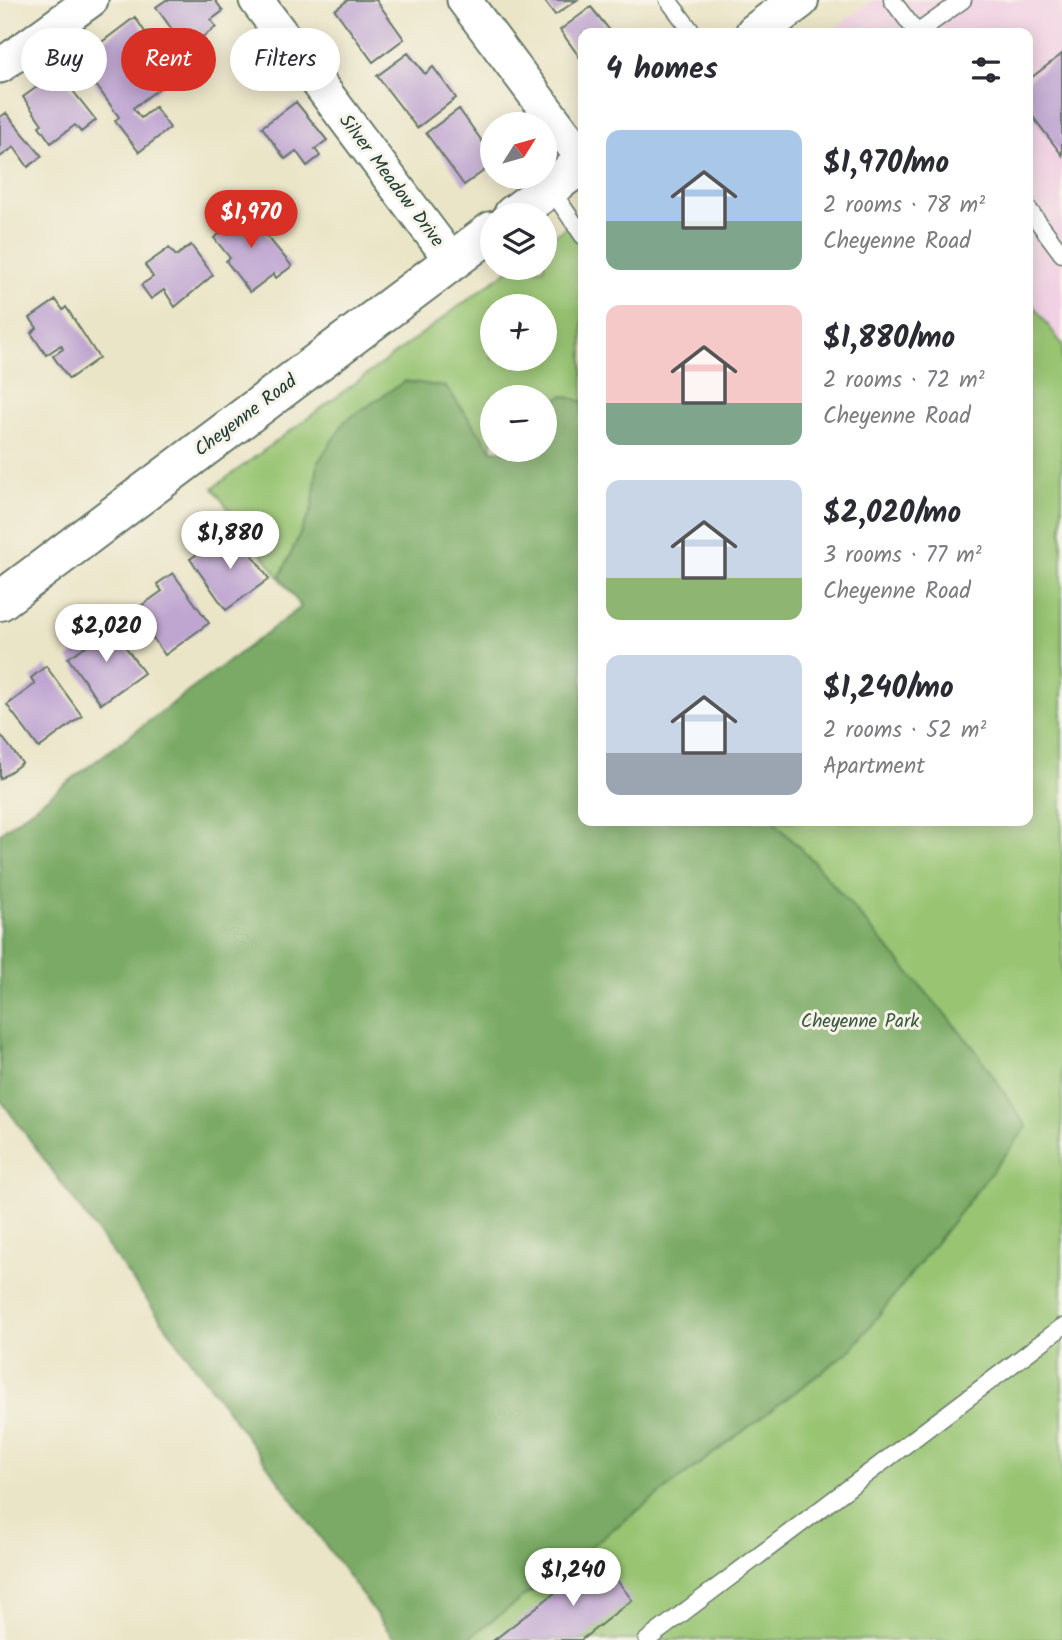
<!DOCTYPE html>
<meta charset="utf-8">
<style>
body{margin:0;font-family:Kalam,sans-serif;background:#f2f2f3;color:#2b2b33;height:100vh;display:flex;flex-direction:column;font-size:26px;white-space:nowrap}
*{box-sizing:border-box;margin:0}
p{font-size:23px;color:#7c7c81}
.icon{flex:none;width:38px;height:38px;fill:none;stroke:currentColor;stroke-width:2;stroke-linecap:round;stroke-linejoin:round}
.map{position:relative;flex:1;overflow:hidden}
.sheet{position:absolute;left:578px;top:28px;width:455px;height:798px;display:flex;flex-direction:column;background:#fff;border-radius:14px;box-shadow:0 4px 18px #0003}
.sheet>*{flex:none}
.banner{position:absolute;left:21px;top:28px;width:452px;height:63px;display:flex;gap:14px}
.needle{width:46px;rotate:53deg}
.controls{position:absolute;left:480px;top:112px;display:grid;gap:14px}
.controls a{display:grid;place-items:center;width:77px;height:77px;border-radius:50%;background:#fff;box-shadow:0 4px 18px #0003;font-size:35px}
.price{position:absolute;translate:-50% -60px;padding:0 16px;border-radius:24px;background:#fff;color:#222;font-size:23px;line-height:46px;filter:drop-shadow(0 2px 4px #0008)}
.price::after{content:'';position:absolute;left:50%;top:42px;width:21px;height:16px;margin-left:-10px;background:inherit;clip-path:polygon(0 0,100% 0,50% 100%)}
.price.selected{background:#d93025;color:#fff}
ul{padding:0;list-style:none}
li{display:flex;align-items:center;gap:21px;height:175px;padding:0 28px}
li span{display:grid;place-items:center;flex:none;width:196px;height:140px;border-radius:14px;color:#555}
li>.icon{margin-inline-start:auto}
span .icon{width:84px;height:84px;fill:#fffc;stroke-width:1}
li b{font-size:30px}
h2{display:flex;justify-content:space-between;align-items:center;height:84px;padding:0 28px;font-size:30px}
.tag{padding:0 24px;border-radius:32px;background:#fff;box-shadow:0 4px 18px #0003;font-size:24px;line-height:63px}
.tag.selected{background:#d93025;color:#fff}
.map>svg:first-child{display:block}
.built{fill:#f1d0e3}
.green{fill:#99c573;stroke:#5c8154;stroke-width:2;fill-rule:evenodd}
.forest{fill:#7aaa65;stroke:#4c744c;stroke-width:2}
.building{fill:#bfa6d1}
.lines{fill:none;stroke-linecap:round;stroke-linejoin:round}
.service-casing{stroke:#667867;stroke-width:19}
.minor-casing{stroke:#667867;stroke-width:37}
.tertiary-casing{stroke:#667867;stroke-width:42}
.service{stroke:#fff;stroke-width:16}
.minor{stroke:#fff;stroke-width:33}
.tertiary{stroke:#fff;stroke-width:38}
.labels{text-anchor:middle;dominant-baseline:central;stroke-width:6;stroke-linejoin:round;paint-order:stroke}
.street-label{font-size:19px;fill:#1f3d34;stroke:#f7f3e8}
.park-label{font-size:19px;fill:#375841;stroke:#f7f3e8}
</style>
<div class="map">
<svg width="1062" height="1640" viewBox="0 0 1062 1640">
<rect width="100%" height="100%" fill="#f7f3e8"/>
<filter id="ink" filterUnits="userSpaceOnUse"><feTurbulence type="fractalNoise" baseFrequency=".0143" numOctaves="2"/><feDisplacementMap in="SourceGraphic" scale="14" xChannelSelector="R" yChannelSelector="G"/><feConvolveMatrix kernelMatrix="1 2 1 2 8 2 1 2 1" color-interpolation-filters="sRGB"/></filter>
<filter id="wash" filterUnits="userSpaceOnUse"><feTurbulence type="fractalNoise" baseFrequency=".00686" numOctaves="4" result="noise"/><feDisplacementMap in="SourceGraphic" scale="28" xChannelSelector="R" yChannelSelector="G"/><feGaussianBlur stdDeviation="1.57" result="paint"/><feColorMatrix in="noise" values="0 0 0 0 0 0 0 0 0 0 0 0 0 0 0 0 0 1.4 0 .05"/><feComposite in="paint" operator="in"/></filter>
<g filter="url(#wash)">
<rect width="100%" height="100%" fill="#ebe5c7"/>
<!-- built -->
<path class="built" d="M873 0H1062V345L1027 298V33H833L831 31Z"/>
<!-- green -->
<path class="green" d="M583 215V821H1027V297L1062 344V1640H466L852 1349 213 488 511 268H544V243ZM492 306H544V359H492ZM492 397H544V450H492Z"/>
<!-- forest -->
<path class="forest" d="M405 381 446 387 492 450H544V409L563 395 583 402V821H773L813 861 975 1049 1027 1127 852 1349 466 1640H395L0 1099V833L301 607 280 577 312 508 318 462 345 421Z"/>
<g id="blocks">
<!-- building -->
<path class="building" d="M166 0H215L223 11 211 20 216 27 186 49 156 7Z
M348 0H376L404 39 373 62 335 10Z
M544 0H577L555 15Z
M591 7 612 33H583V62L560 30Z
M135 17 145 32 138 38 169 81 133 108 141 118 155 107 170 128 139 152 115 121 119 117 78 60Z
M408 53 425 74 433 67 456 98 417 128 377 76Z
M1062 54V155L1027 109V81Z
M58 72 96 120 81 132 75 125 51 143 39 126 42 124 23 97 37 87 33 82 43 75 46 80Z
M296 102 327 140 315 149 320 156 307 166 296 151 285 159 262 127Z
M459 109 492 155V165L464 185 426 133Z
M6 113 42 156 28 167 14 147 0 157V117Z
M251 202 262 217 255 222 292 266 276 278 274 274 250 292 226 261 230 258 214 238 234 223 230 218Z
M191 245 213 275 175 307 164 290 151 299 141 285 153 277 145 265 169 248 176 256Z
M56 300 63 310 66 307 99 358 69 379 53 356 63 349 61 345 46 355 31 333 37 328 30 318Z
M238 534 269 579 226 610 190 559 205 549 209 555Z
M173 573 209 623 165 655 134 611 162 591 157 584Z
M108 622 144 673 101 704 68 658 96 639 92 633Z
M46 666 82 716 39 748 7 705 35 684 31 678Z
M0 734 22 763 0 779Z
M600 1558 632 1600 581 1640H494Z"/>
</g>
</g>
<g filter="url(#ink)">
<use href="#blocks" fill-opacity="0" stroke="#667867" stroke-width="2"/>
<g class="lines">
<defs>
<path id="service" d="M668 0 693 33
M892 0 917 33 963 0
M550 188 583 236
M1027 207 1062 254
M647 1640 1062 1327"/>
<path id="minor" d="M256 0 452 261
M464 0 583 159
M0 66 91 0"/>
<path id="tertiary" d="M755 33 799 0
M513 215 583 163
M0 601 492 231"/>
</defs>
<!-- service casing -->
<use href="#service" class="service-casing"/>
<!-- minor casing -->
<use href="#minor" class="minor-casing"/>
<!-- tertiary casing -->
<use href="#tertiary" class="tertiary-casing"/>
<!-- service -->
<use href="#service" class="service"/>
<!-- minor -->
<use href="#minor" class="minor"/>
<!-- tertiary -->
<use href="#tertiary" class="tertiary"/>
</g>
</g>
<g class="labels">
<!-- street labels -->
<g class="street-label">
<text transform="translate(391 181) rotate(53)">Silver Meadow Drive</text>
<text transform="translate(246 416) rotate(-37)">Cheyenne Road</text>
</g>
<!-- park labels -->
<g class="park-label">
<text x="860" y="1022">Cheyenne Park</text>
</g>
</g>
</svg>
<div class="controls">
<a><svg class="needle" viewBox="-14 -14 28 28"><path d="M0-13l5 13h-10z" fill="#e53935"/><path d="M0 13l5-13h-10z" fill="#7c7c81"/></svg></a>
<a><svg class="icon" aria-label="layers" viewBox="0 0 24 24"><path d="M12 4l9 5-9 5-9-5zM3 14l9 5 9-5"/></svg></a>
<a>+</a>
<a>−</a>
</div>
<b class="price selected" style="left:251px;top:250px">$1,970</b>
<b class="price" style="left:230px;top:571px">$1,880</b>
<b class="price" style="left:106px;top:664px">$2,020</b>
<b class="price" style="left:573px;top:1608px">$1,240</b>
<div class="banner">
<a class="tag">Buy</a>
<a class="tag selected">Rent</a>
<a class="tag">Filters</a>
</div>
<section class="sheet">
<h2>4 homes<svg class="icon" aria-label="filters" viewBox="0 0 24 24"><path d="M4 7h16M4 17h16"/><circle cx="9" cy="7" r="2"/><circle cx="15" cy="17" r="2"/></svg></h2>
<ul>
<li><span style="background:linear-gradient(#a9c7e8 65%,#7fa58c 0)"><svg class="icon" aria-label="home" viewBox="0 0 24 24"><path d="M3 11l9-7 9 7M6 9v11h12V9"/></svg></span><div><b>$1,970/mo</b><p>2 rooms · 78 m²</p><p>Cheyenne Road</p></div></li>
<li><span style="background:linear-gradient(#f6c9c9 70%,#7fa58c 0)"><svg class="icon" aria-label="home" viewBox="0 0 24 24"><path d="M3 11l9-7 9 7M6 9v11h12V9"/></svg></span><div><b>$1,880/mo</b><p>2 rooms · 72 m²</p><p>Cheyenne Road</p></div></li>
<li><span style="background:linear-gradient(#c9d6e8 70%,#8fb573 0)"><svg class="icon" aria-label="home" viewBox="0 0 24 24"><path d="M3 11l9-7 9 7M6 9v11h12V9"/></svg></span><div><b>$2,020/mo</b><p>3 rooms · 77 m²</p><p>Cheyenne Road</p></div></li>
<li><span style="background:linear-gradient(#c9d6e8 70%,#9aa5b1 0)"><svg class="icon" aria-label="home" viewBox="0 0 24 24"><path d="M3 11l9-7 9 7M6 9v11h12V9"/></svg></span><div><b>$1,240/mo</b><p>2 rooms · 52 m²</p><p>Apartment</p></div></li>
</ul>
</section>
</div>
